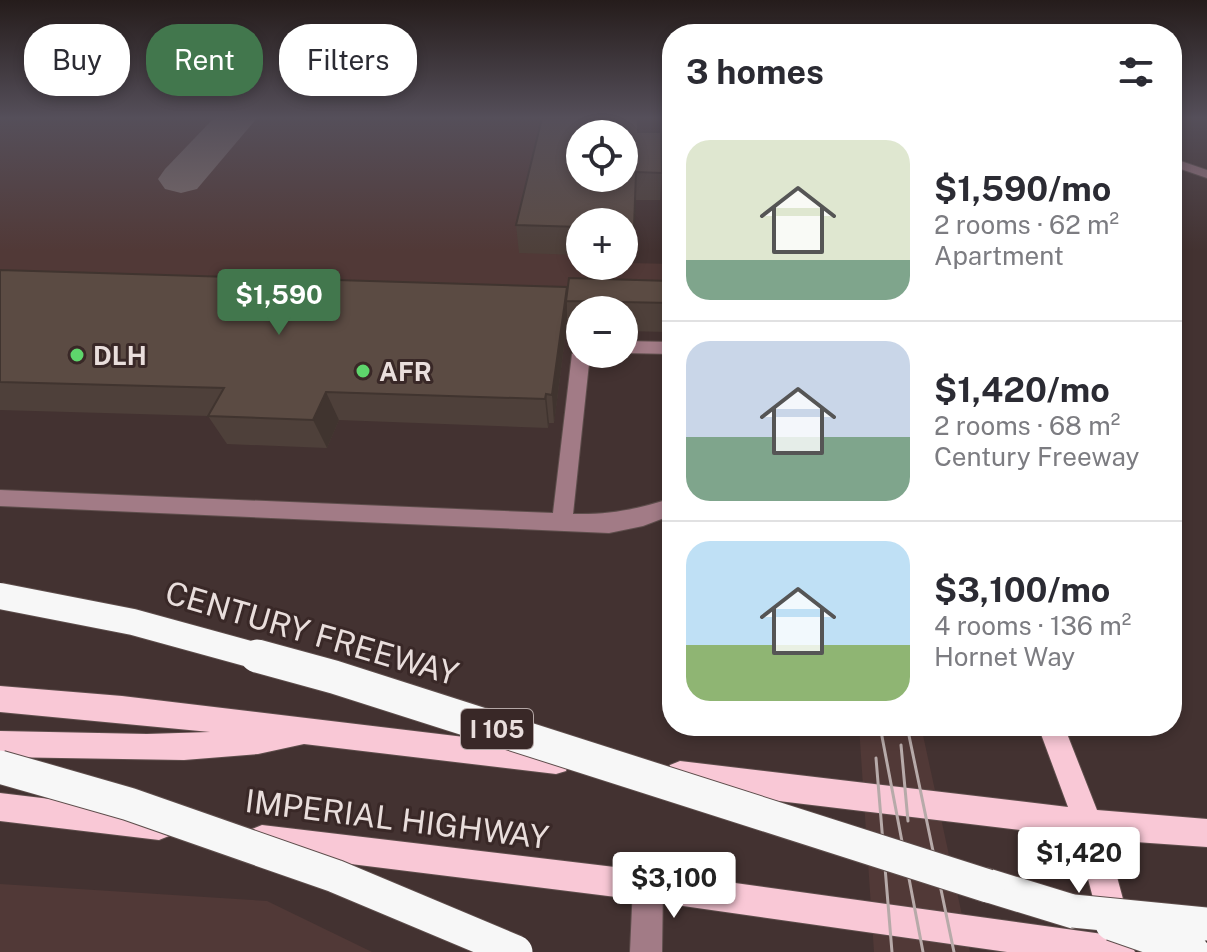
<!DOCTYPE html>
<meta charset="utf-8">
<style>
body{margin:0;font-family:"Public Sans",sans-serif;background:#f7f7f7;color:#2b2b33;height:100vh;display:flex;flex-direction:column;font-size:30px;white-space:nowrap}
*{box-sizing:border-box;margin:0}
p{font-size:26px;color:#7c7c81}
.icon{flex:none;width:44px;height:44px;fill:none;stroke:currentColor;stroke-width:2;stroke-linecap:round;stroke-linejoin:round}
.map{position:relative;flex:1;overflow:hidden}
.side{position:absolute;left:662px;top:24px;width:520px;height:712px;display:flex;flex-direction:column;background:#fff;border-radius:32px;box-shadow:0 4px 12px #0003}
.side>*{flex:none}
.top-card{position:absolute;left:24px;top:24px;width:518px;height:72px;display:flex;gap:16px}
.controls{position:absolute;left:566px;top:120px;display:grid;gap:16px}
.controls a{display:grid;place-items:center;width:72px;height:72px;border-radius:50%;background:#fff;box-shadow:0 4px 12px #0003;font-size:40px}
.price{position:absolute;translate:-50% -68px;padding:0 18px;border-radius:8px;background:#fff;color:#222;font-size:26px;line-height:52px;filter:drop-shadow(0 2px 4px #0008)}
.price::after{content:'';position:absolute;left:50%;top:48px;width:24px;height:18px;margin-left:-12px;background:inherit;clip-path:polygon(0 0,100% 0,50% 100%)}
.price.selected{background:#42774d;color:#fff}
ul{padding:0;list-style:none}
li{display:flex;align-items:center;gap:24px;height:200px;padding:0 24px}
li+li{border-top:2px solid #e1e1e2}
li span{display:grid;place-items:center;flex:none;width:224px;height:160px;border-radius:24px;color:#555}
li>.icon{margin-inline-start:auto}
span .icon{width:96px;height:96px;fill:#fffc;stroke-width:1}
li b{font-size:34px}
h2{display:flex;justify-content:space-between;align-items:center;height:96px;padding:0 24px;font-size:34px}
.tag{padding:0 28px;border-radius:32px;background:#fff;box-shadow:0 4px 12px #0003;font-size:28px;line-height:72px}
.tag.selected{background:#42774d;color:#fff}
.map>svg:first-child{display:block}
.built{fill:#513937;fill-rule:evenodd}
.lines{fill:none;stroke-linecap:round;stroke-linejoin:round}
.taxiway{fill:#7d6e6d;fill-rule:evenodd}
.minor-casing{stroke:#5e4e4c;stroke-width:2}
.major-casing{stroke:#5e4e4c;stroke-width:2}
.highway-casing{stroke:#5e4e4c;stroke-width:2}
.minor{fill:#a27b86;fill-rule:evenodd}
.major{fill:#f9c8d6;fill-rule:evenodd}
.highway{fill:#f7f7f7;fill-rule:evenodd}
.tram{stroke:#b7aaa9;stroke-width:3}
.highway-bridge-far1-casing{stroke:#5e4e4c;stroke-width:28;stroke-linecap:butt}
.highway-bridge-casing{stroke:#5e4e4c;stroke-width:35;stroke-linecap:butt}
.highway-bridge-far1{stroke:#f7f7f7;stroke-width:26}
.highway-bridge{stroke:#f7f7f7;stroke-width:33}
.wall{fill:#4e403a}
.shaded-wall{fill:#40342f}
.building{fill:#5b4b43;stroke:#40342f;stroke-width:2;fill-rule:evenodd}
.poi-dot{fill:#5ed56c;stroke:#392827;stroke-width:3}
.labels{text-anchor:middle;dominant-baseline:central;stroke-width:6;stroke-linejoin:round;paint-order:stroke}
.shield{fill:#392827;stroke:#b4a7a6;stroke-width:2}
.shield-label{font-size:24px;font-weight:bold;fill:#e9dedc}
.poi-label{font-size:26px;font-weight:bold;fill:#e9dedc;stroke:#392827;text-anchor:start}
.near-street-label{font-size:32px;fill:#e9dedc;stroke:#392827}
</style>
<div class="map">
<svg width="1207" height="952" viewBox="0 0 1207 952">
<rect width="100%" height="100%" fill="#433231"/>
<!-- built -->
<path class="built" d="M0 118H634L629 263 672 264V325L624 323V310L0 302ZM580 134H624V178H580ZM580 222H624V266H580Z
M859 726H921L970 952H874Z
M0 884 267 901 372 952H0Z"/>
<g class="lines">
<!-- taxiway -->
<path class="taxiway" d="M214 118H257L197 189 181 193 165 189 158 179 165 169Z"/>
<defs>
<path id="minor" d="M1172 158 1207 170V178L1172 166Z
M624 341 672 342V354L624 353Z
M580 349V354H590L573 514C610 515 638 509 672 498V515L643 526 609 533 0 506V490L553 513 572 354Z
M648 871 659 875 663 886 662 952H630L633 886 637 875Z"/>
<path id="major" d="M0 686 122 696 556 748 566 751 569 761 566 771 556 774 304 744 258 754 184 760 0 757V731L147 734 210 732 0 712Z
M1038 726H1064L1097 810 1207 819V847L1107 840 1129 921 1125 932 1116 936 1130 941 1135 952H1007L648 901 262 853 252 849 248 839 252 829 262 825 648 871 1110 935 1103 932 1099 921 1077 837 680 789 670 785 666 775 670 765 680 761 1068 807Z
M0 793 159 812 169 816 173 826 169 836 159 840 0 821Z"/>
<path id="highway" d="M988 868 1086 898 1091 911 1086 924 1073 929 975 899 970 886 975 873Z"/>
</defs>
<!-- minor casing -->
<use href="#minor" class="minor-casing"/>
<!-- major casing -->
<use href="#major" class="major-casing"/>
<!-- highway casing -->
<use href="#highway" class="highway-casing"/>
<!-- minor -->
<use href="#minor" class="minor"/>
<!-- major -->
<use href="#major" class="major"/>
<!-- highway -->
<use href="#highway" class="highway"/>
<!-- tram -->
<path class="tram" d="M880 726 923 952
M907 726 954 952
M901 745 908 821
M876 758 892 952"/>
<defs>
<path id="highway-bridge-far1" d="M0 596 133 622 264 658"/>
<path id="highway-bridge" d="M257 656 334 677 988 886
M0 767 129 804 335 876 516 952
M1073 911 1207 924
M1112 924 1193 952"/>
</defs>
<!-- highway-bridge-far1 casing -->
<use href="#highway-bridge-far1" class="highway-bridge-far1-casing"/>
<!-- highway-bridge casing -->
<use href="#highway-bridge" class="highway-bridge-casing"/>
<!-- highway-bridge-far1 -->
<use href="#highway-bridge-far1" class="highway-bridge-far1"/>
<!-- highway-bridge -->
<use href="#highway-bridge" class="highway-bridge"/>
</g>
<!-- wall -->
<path class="wall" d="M638 132 662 173 660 200H635L633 256H624V222H580V255L519 253 516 225Z
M0 270 567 294 672 303 669 332 624 331V310H580V330H568L567 323 554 423H549L548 428 339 420 327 448 227 444 208 416 0 410Z"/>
<!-- shaded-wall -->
<path class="shaded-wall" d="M567 287V323L554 423 552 395Z
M326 392 339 420 327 448 313 420Z
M546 394 549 423 548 428 545 399Z"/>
<!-- building -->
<path class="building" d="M542 118H638V132H661L662 173 636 172 634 228H624V222H580V227L516 225ZM580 134H624V178H580Z
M0 270 567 287 552 395 546 394 545 399 326 392 313 420 208 416 224 388 0 382Z
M569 278 671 281 672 303 566 301Z"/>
<!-- sky -->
<linearGradient id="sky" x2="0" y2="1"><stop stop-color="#251c1b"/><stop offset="0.47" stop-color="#554f5a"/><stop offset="1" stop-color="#554f5a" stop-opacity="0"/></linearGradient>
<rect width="1207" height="251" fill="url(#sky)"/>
<!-- markers -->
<g class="poi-dot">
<circle cx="77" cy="355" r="8"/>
<circle cx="363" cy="371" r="8"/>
</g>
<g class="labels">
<!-- shield labels -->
<rect class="shield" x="461" y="709" width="72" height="40" rx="6"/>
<g class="shield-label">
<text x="497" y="729">I 105</text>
</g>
<!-- poi labels -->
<g class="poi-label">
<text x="93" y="355">DLH</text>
<text x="379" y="371">AFR</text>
</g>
<!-- near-street labels -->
<g class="near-street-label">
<text transform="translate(312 633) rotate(16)">CENTURY FREEWAY</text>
<text transform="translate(397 819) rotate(7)">IMPERIAL HIGHWAY</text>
</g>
</g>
</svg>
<div class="controls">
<a><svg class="icon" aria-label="locate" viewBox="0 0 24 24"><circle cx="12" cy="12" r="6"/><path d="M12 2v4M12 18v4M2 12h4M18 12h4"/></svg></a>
<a>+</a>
<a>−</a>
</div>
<b class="price selected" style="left:279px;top:337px">$1,590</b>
<b class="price" style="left:1079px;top:895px">$1,420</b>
<b class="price" style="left:674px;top:920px">$3,100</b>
<div class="top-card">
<a class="tag">Buy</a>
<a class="tag selected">Rent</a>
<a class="tag">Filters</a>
</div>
<section class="side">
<h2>3 homes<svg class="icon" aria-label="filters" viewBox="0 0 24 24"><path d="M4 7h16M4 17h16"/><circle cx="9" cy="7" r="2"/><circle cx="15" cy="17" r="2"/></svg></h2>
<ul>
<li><span style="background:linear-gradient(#dfe7d0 75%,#7fa58c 0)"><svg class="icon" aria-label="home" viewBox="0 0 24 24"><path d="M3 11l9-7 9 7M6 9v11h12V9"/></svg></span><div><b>$1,590/mo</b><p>2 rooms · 62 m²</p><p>Apartment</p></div></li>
<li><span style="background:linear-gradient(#c9d6e8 60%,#7fa58c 0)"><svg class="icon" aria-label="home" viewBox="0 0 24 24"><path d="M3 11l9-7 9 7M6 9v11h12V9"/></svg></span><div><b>$1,420/mo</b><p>2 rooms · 68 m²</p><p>Century Freeway</p></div></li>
<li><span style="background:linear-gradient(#bfe0f5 65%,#8fb573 0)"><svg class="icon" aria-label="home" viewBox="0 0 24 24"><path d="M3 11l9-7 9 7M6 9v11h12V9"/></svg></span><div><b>$3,100/mo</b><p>4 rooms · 136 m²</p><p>Hornet Way</p></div></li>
</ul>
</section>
</div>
